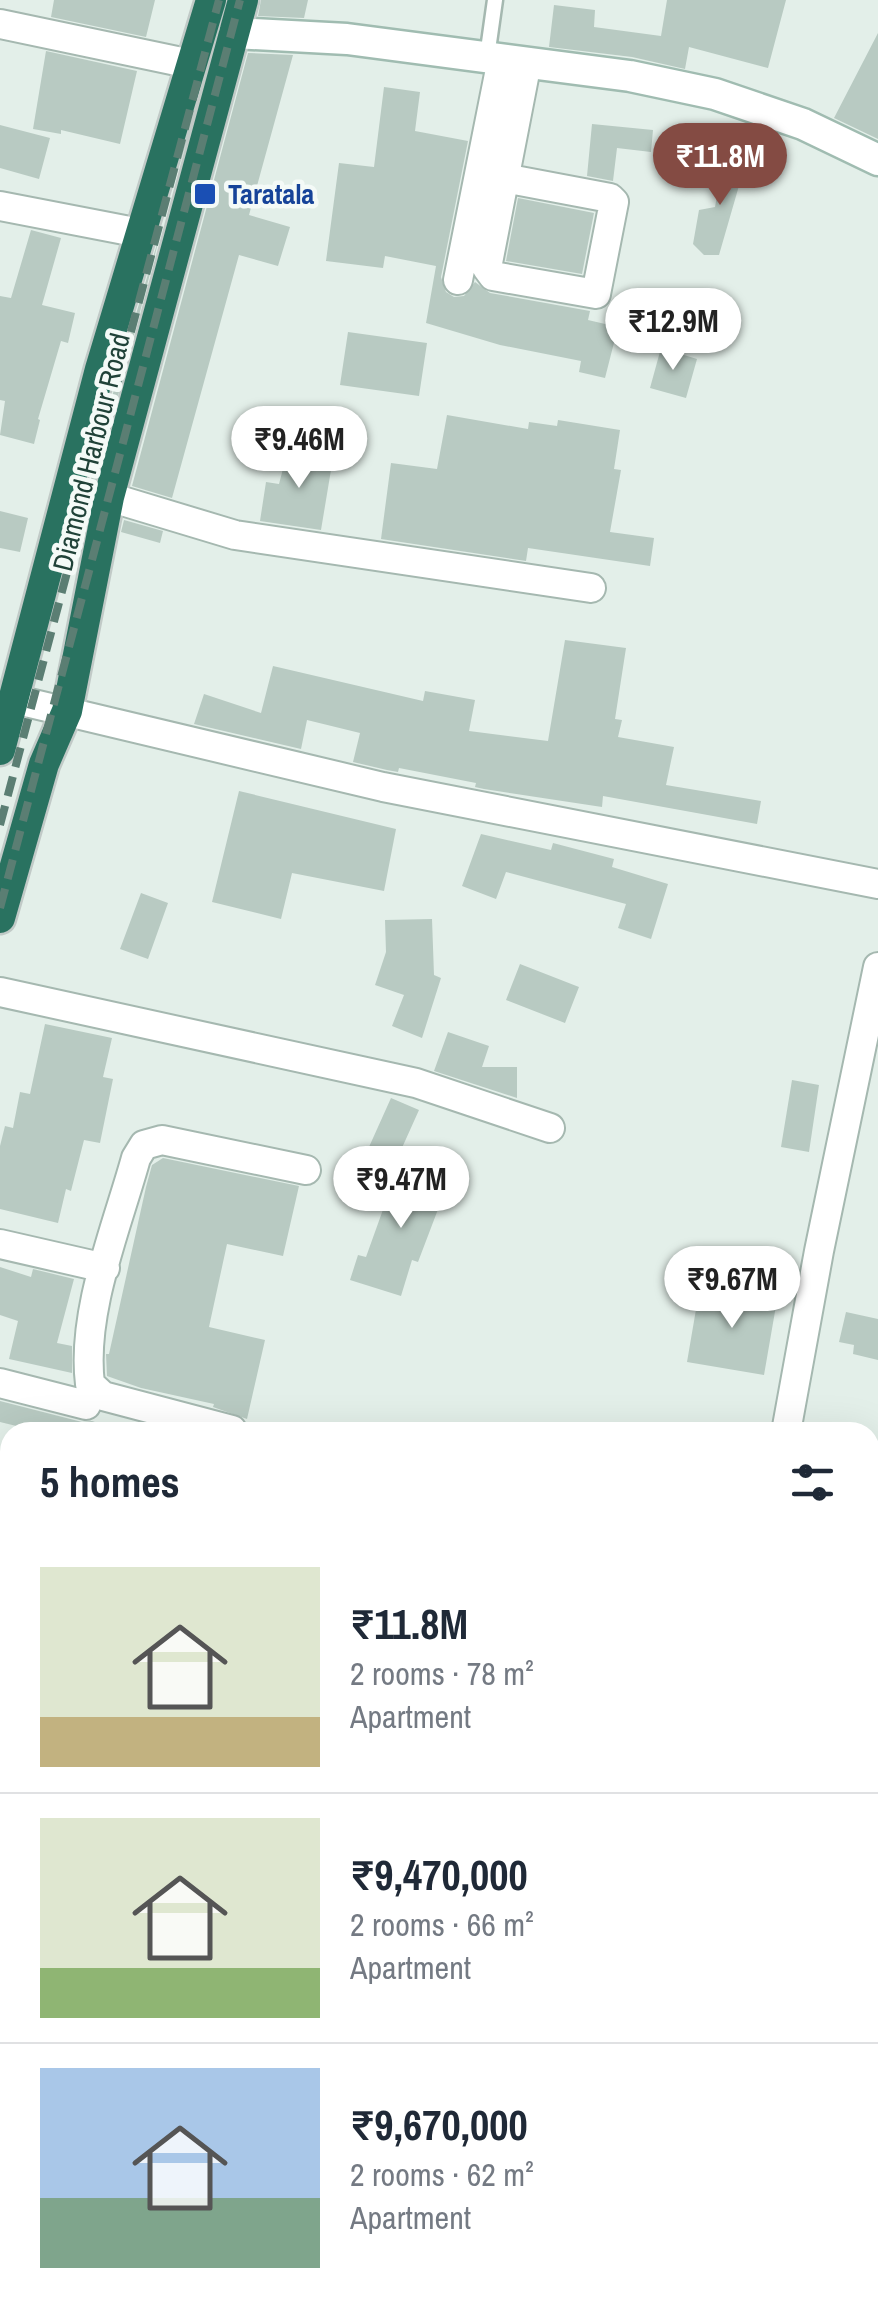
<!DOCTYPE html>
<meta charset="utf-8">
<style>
body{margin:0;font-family:"Archivo Narrow",sans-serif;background:#f6f6f7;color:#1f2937;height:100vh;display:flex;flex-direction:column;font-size:38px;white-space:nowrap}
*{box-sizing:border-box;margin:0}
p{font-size:32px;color:#747a83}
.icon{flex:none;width:55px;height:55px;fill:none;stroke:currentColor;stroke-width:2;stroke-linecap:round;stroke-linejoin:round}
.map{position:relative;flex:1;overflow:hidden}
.drawer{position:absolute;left:0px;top:1422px;width:880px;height:892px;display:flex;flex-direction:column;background:#fff;border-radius:30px 30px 0 0;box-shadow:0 10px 40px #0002}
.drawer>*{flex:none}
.price{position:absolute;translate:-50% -85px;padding:0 22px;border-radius:35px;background:#fff;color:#222;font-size:32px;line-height:65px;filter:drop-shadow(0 2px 5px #0008)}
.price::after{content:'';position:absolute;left:50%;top:60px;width:30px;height:22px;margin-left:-15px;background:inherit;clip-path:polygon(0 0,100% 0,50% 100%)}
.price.active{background:#844b43;color:#fff}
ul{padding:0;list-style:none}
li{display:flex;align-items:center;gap:30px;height:250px;padding:0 40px}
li+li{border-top:2px solid #e0e1e3}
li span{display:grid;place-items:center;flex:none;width:280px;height:200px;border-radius:0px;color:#555}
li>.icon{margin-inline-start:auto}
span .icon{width:120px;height:120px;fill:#fffc;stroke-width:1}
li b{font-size:42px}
h2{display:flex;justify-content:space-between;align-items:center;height:120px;padding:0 40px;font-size:42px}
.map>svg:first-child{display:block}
.building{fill:#b8cac2}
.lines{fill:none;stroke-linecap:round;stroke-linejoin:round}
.lane-casing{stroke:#a5b8b0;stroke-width:19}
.street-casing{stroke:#a5b8b0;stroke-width:32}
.secondary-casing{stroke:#a0bcb1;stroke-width:35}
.highway-casing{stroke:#c1cac7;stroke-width:35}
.lane{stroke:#fff;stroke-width:14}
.street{stroke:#fff;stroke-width:28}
.secondary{stroke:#fff;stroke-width:30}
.highway{stroke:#297260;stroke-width:30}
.rail{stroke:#5b7e73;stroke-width:8;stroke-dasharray:20 10;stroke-linecap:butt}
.transit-dot{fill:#1a4fb4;stroke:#f4faf7;stroke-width:4}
.labels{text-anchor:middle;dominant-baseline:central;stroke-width:9;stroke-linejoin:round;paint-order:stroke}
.transit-label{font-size:28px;font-weight:bold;fill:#164399;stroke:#f4faf7;text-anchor:start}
.street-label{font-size:28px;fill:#204238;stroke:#f4faf7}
</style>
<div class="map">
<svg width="878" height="2313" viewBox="0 0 878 2313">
<rect width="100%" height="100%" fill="#e3efe9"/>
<!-- building -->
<path class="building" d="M54 0H155L146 37 51 17Z
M261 0H308L304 18 258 16Z
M667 0H786L768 68 689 47 685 69 632 57 549 47 554 5 595 10 594 27 661 36Z
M878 33V139L834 118Z
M46 51 137 71 120 144 61 130V134L33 129Z
M248 53 293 55 249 215 290 227 278 266 239 255 172 498 132 486Z
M384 87 420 92 415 131 468 141 441 277 446 292 454 297 464 296 475 282 490 293 590 311 588 320 618 327 605 378 579 372 581 361 500 345 426 323 436 266 385 256 383 268 326 261 339 163 374 167Z
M592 124 653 130 651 152 617 148 613 181 587 176Z
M0 125 50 138 39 179 0 168Z
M724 155 747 158 719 255H704L693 244 699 210 715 207Z
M518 198 594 213 582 274 506 261Z
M163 224 85 522 80 521 118 374Z
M31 230 61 238 42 305 75 313 68 343 61 341 38 419 40 420 34 444 0 435 5 401 0 400V296L11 298Z
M348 332 427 343 419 396 340 385Z
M661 348 697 359 686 398 650 388Z
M447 415 528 429 529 422 557 426 558 420 620 430 614 469 621 470 610 532 654 538 650 566 528 548 526 561 381 539 391 463 437 469Z
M289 446 333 458 321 530 260 521 266 482 279 484Z
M0 511 28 518 20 552 0 548Z
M124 520 163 531 160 543 121 532Z
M565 640 626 648 615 719 622 720 618 737 674 747 666 785 761 801 757 824 603 796 602 807 484 789 475 787 476 783 399 768 398 772 387 770 353 762 360 733 307 720 301 749 194 724 204 694 261 713 273 666 423 701 425 691 475 700 469 731 548 741Z
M239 791 396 829 384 891 292 873 281 919 212 902Z
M481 834 551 850 553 843 614 859 612 867 668 884 651 939 618 928 626 904 506 872 496 899 462 886Z
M141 893 168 903 148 959 120 949Z
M432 919 434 975 441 978 422 1038 392 1026 404 995 375 985 386 952 385 920Z
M520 964 579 987 565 1023 506 1000Z
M45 1024 112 1038 103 1077 113 1079 100 1143 84 1140 71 1191 66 1189 58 1223 0 1209V1146L5 1126 13 1128 20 1092 30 1094Z
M448 1032 489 1046 482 1067H517V1098L434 1071Z
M792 1080 819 1085 809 1152 781 1147Z
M391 1098 419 1110 388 1179 360 1167Z
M163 1158 299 1186 283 1256 227 1244 209 1327 265 1340 247 1419 213 1407 214 1404 141 1388 107 1376 106 1354H109L146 1187 152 1165Z
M399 1165 448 1183 418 1262 412 1260 401 1296 350 1280 358 1255 366 1257Z
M0 1267 31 1277 33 1269 74 1279 57 1343 72 1346V1373L9 1359 18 1321 0 1315Z
M700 1286 777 1300 764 1375 687 1362Z
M846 1312 878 1319V1360L853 1354 854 1345 839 1342Z
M0 1401 82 1422 92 1421 110 1427 109 1432H41L0 1422Z"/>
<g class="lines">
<defs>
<path id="lane" d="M487 57 495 0"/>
<path id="street" d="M0 24 191 64
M504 178 610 198 614 202 596 294 493 276 487 268C500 199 514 131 527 62
M0 206 140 233
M458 280 502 59
M109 497 235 535 591 588
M13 699 383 787 878 884
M0 992 416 1083 550 1128
M0 1244 105 1268
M0 1383 86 1405
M232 1430 103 1396 90 1384C81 1312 117 1227 136 1158L144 1145 162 1140 306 1170
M786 1432 819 1251 878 967
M0 1574 10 1575
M0 1624 10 1628
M0 1748 10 1749
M0 1847 10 1851
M647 2305 651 2313
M163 2313 166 2305
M498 2313 500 2305"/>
<path id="secondary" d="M234 33 347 39 630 76 715 94 803 124 878 160
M870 2261 878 2243
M847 2313 850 2305"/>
<path id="highway" d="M0 750 100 369 211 0
M0 918 44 764 67 711 109 497 243 0"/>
</defs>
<!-- lane casing -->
<use href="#lane" class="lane-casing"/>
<!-- street casing -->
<use href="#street" class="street-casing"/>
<!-- secondary casing -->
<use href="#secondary" class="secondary-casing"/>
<!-- highway casing -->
<use href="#highway" class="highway-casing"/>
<!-- lane -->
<use href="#lane" class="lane"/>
<!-- street -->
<use href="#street" class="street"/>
<!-- secondary -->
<use href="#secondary" class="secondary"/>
<!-- highway -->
<use href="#highway" class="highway"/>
<!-- rail -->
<path class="rail" d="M0 825 219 0
M0 908 240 0"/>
</g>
<!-- markers -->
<rect class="transit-dot" x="193" y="182" width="24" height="24" rx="5"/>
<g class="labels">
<!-- transit labels -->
<g class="transit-label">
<text x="228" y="194">Taratala</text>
</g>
<!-- street labels -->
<g class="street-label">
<text transform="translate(91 452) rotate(-76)">Diamond Harbour Road</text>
</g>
</g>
</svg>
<b class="price active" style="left:720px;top:208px">₹11.8M</b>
<b class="price" style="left:673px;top:373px">₹12.9M</b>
<b class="price" style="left:299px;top:491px">₹9.46M</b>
<b class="price" style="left:401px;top:1231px">₹9.47M</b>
<b class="price" style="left:732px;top:1331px">₹9.67M</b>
<section class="drawer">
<h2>5 homes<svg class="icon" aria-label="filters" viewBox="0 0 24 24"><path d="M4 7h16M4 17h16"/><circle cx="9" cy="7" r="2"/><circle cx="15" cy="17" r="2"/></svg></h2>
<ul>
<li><span style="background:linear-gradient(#dfe7d0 75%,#c2b280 0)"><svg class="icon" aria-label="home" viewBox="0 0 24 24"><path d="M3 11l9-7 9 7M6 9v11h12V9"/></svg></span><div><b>₹11.8M</b><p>2 rooms · 78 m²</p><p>Apartment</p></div></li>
<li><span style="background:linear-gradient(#dfe7d0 75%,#8fb573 0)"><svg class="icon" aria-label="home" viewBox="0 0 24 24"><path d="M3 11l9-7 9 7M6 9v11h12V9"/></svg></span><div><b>₹9,470,000</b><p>2 rooms · 66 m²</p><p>Apartment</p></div></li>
<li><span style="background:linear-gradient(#a9c7e8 65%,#7fa58c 0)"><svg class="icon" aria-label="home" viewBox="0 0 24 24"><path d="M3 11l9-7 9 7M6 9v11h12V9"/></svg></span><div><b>₹9,670,000</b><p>2 rooms · 62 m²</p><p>Apartment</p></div></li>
</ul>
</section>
</div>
